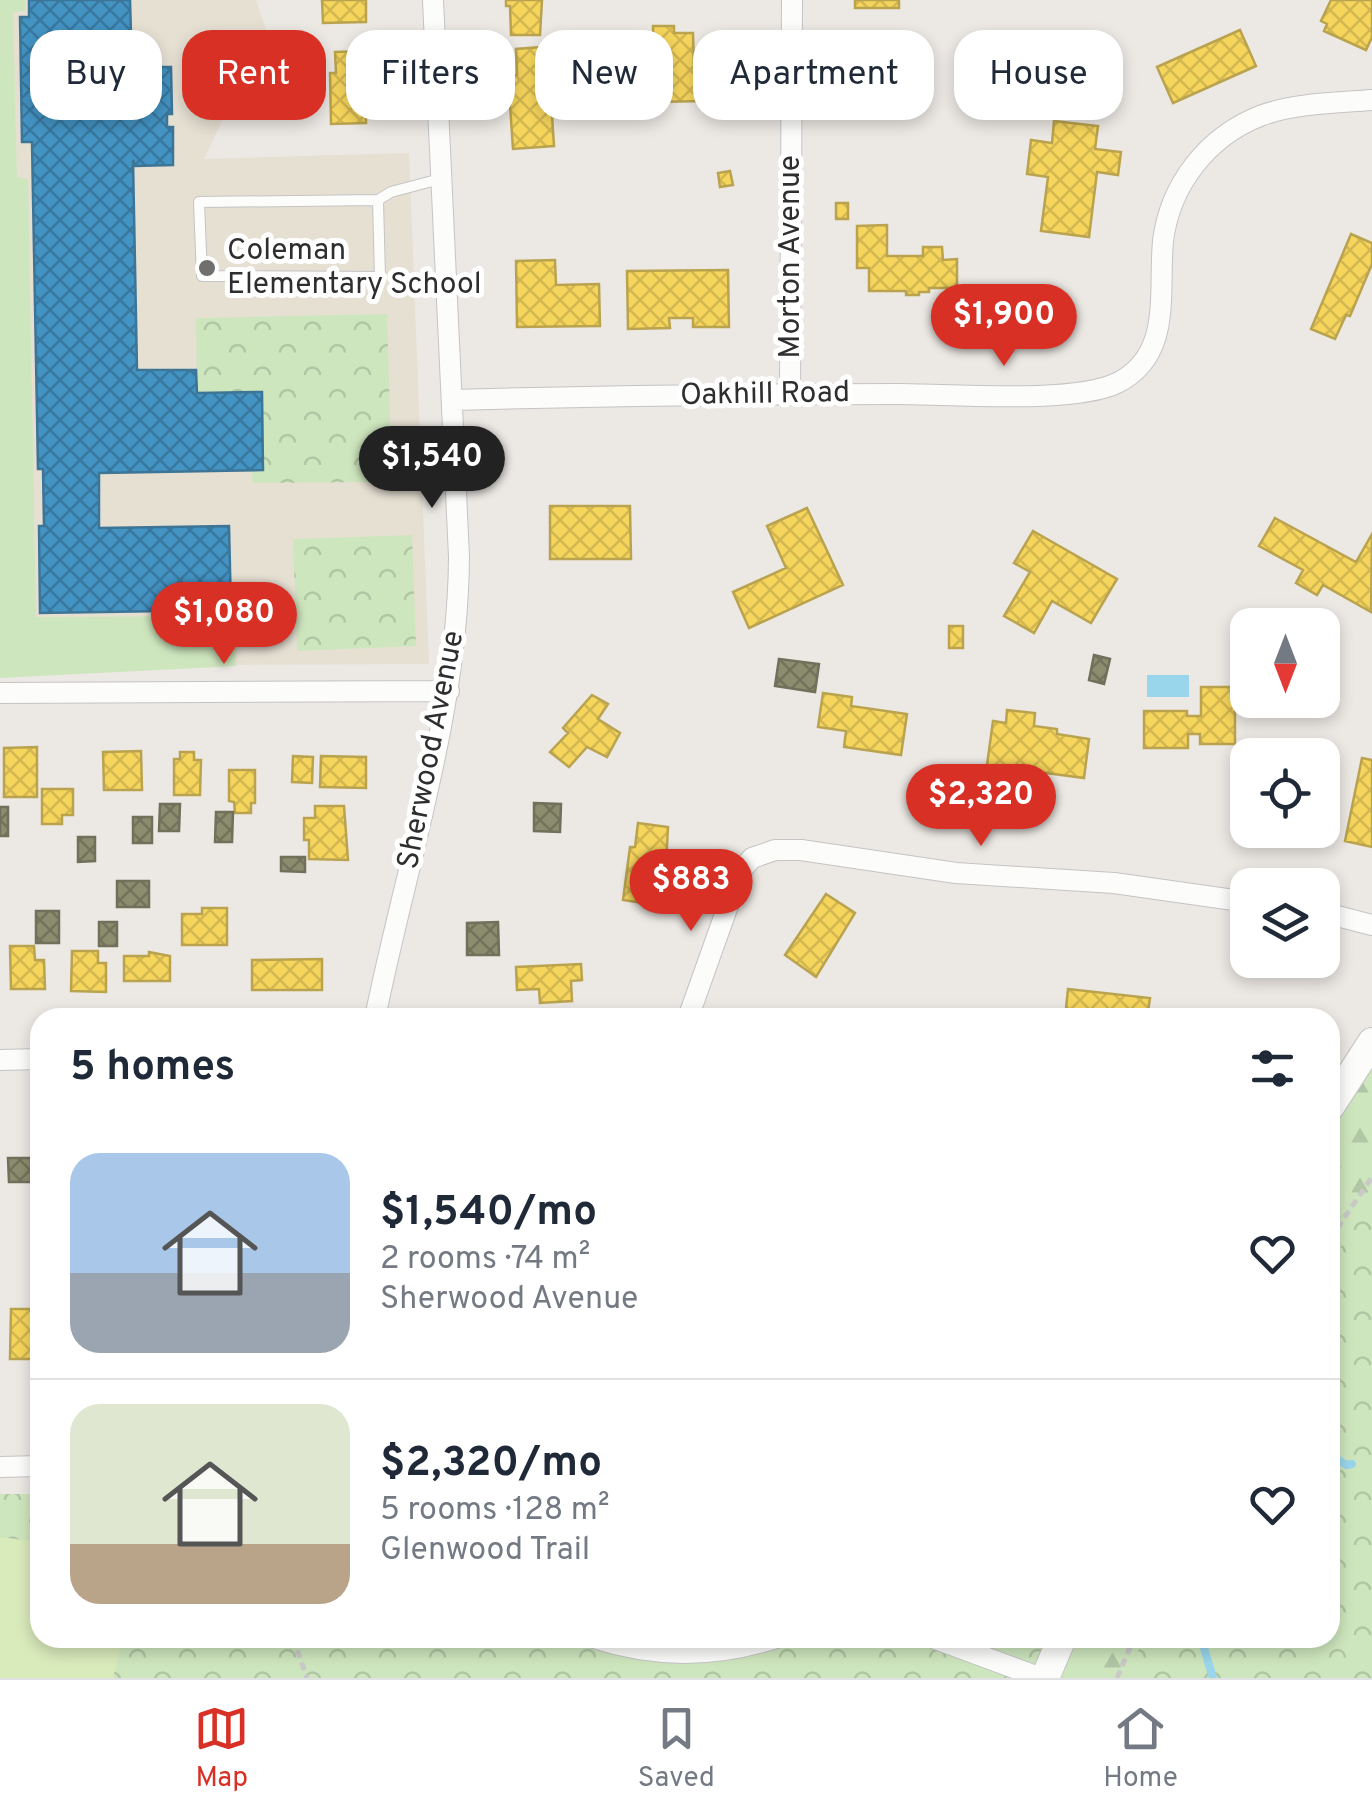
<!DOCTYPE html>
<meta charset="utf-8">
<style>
body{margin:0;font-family:Overpass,sans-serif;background:#f6f6f7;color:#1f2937;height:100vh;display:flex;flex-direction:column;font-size:38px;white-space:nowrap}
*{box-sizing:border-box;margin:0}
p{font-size:32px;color:#747a83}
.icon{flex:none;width:55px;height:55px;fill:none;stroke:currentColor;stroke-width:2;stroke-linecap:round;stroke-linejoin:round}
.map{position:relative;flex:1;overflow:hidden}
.sheet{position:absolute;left:30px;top:1008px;width:1310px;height:640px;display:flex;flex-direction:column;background:#fff;border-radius:30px;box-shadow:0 5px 15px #0003}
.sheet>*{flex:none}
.hud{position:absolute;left:30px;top:30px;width:1312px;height:90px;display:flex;gap:20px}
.needle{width:65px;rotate:180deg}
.controls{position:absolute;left:1230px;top:608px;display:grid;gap:20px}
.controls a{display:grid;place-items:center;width:110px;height:110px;border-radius:20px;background:#fff;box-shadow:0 5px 15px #0003;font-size:50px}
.price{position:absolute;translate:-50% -85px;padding:0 22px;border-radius:35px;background:#d93025;color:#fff;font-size:32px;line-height:65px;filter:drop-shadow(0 2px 5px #0008)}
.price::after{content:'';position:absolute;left:50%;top:60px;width:30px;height:22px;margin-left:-15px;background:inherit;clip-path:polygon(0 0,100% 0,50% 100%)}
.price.selected{background:#222;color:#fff}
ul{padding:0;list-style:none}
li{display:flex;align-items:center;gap:30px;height:250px;padding:0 40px}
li+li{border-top:2px solid #e0e1e3}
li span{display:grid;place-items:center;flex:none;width:280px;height:200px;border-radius:30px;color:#555}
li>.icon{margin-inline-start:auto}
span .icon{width:120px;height:120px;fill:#fffc;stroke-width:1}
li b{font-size:42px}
h2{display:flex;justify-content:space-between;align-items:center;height:120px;padding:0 40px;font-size:42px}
.chip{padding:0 35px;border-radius:30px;background:#fff;box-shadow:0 5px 15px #0003;font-size:35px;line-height:90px}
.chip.selected{background:#d93025;color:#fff}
.menu{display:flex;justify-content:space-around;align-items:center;height:140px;border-top:2px solid #e0e1e3;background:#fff;font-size:28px;color:#747a83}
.menu a{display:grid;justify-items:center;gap:5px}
.menu .selected{color:#d93025}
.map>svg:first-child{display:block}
.education{fill:#e6e0d3}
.grass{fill:#cee6be}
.forest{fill:url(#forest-firs)}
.park{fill:url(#park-crowns)}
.pitch{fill:#d9eabb}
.water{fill:#99d6ec}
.homes{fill:url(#homes-cross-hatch);stroke:#baa34e;stroke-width:2.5}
.schools{fill:url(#schools-cross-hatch);stroke:#3d7596;stroke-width:2.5}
.industry{fill:url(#industry-cross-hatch);stroke:#70705b;stroke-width:2.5}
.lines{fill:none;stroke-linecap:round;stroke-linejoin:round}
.stream{stroke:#99d6ec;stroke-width:8}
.service-casing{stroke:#c5c4c5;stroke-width:12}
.minor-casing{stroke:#c5c4c5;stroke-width:22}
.tertiary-casing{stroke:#c5c4c5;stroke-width:30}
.path{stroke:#c9c9c8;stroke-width:5;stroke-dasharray:8 5;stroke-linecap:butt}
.service{stroke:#fcfcfb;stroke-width:10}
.minor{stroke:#fcfcfb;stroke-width:20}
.tertiary{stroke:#fcfcfb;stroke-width:28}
.poi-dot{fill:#706f6e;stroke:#fff;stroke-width:4}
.labels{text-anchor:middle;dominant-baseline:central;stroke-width:10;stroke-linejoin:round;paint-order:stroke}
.poi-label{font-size:30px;fill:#2e2e2e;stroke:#fff;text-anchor:start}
.street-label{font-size:30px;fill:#2e2e2e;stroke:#fff}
</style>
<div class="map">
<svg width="1372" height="1678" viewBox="0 0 1372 1678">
<defs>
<pattern id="forest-firs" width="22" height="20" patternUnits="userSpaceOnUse" patternTransform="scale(2.5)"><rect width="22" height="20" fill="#cee6be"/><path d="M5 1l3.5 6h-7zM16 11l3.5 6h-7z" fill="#b1c6a4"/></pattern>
<pattern id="park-crowns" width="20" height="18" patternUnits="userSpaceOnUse" patternTransform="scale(2.5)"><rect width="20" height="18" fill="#cee6be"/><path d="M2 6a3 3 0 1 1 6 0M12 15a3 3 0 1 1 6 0" fill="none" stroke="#b1c6a4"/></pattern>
<pattern id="homes-cross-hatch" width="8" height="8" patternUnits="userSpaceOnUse" patternTransform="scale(2.5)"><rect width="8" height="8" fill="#f6d55c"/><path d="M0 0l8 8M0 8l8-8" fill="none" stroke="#d3b750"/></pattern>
<pattern id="schools-cross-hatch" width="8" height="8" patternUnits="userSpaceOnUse" patternTransform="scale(2.5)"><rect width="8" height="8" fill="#4393c3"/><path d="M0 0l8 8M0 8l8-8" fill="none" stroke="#38789f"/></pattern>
<pattern id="industry-cross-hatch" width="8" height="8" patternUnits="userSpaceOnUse" patternTransform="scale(2.5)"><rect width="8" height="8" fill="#8c8c6e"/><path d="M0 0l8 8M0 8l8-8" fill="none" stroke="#73735b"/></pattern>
</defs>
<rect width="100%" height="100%" fill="#ece8e4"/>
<!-- education -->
<path class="education" d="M0 0H256L266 29 204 159 409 153 429 664 0 666Z"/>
<!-- grass -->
<path class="grass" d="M0 0H25V11L13 12 17 177 28 179 36 617 236 616V666L0 678Z"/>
<!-- forest -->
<path class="forest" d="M1372 1065V1678H1061L1077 1638H1330V1130Z"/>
<!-- park -->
<path class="park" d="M387 314 392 482 253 483 251 470H263L262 392 197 393 196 318Z
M412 535 416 646 297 651 293 539Z
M1372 1196V1678H1128L1143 1638H1330V1264Z
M0 1494H40V1638H1048L1031 1678H0Z"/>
<!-- pitch -->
<path class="pitch" d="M0 1537 40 1542V1638H123L113 1678H0Z"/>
<!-- water -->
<path class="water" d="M1147 675H1189V697H1147Z"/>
<!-- homes -->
<path class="homes" d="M322 0H366V22L323 23Z
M506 0H542L540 35H511L510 6H506Z
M855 0H899V8H855Z
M1331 0H1372V37L1366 50 1324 31 1327 24 1321 21Z
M653 26H674V33H693L694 68H705V101L654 102Z
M1240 30 1256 66 1173 103 1157 67Z
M568 45 573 114 552 115 554 146 513 149 508 76 517 75 516 49Z
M365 51 366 123 331 124 330 73H336L335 52Z
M1054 121 1098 126 1095 149 1121 152 1118 175 1097 172 1089 237 1041 231 1048 177 1027 174 1031 140 1052 143Z
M730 171 733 185 720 187 718 173Z
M836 203H848V219H836Z
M887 225V256H923V247H942L943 260 957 259V288H929V292H919V295H906V291H869V268H857V226Z
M1351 234 1372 243V264L1350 316 1346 315 1335 339 1311 329Z
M555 260 556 285 599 284 600 326 517 327 516 261Z
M728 270 729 327H693V318H669L670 328 628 329 627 271Z
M550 506H630L631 559H550Z
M807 508 843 585 749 628 733 592 786 568 767 526Z
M1275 518 1356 562 1372 534 1371 612 1323 585 1317 595 1296 583 1303 570 1259 546Z
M1033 531 1117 579 1091 623 1052 601 1034 633 1004 616 1030 572 1014 563Z
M949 626H963V648H949Z
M1201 687H1235V744H1200V734H1188V748H1144V711H1187V716H1201Z
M823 693 852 697 851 706 907 714 901 755 844 747 846 731 818 727Z
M592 695 608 704 598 719 620 733 607 757 587 747 569 767 550 752 568 733 563 728Z
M1007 710 1035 713 1034 726 1057 729V734L1089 739 1084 778 987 765 993 721 1006 723Z
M37 747V797H4V748Z
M141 751 142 790H104L103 752Z
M180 752H194V760H201L200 795H174V759H180Z
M293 756 313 757 312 783 292 782Z
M321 756 366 757V788L320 787Z
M1362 758 1372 760V847L1345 841Z
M229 770H255V803H251V813H235L234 802 229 801Z
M42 789H73V815H62V824H42Z
M315 806H344L348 860 309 859V840H304V818H315Z
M638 823 668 827 665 883 659 882 656 905 623 900 630 847H635Z
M826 894 855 913 816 977 785 955Z
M202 908H227V945H182V914H202Z
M10 946H34L35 960H44L45 989H11Z
M72 951H98V963H106V992L71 991Z
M149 952 170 956V981H124V956H149Z
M322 959V990H252V960Z
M581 964 582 980 571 981 572 1001 540 1003 539 989 517 990 516 967Z
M1068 989 1150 998 1147 1018H1065Z
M32 1124H40V1161H32Z
M11 1309H40V1359H10Z"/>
<!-- schools -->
<path class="schools" d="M29 0H130L131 34H123L124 48H145V67H171L172 114H167V127H173V165L135 166 133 160 137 370H196L197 393 262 392 263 470 99 473V528L229 526 231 610 40 613 39 526H44L43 469H38L32 142H22L20 17H29Z"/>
<!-- industry -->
<path class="industry" d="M1094 655 1110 659 1104 684 1089 680Z
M779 659 819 664 815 692 775 686Z
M534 803 561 804 560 832 534 831Z
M160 804H180L179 831H159Z
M0 807H8V836H0Z
M216 812H233L232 842H215Z
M133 817H152V843H133Z
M78 837H95V861L78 862Z
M281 857H305V872L281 871Z
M117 881H149V907H117Z
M36 911H59V943H36Z
M99 922H117V946H99Z
M498 922 499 955H467V923Z
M8 1158H31V1182H9Z"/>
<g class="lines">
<!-- stream -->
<path class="stream" d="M1330 1454 1346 1465 1352 1464
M1185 1638 1203 1645 1213 1678"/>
<defs>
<path id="service" d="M378 200 380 277 202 276 199 202 378 200 391 192 440 179"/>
<path id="minor" d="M790 394 792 0
M453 400C601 396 750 394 899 394 951 394 1074 404 1117 383 1173 355 1158 293 1163 241 1170 185 1207 137 1260 116 1294 103 1336 103 1372 100
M0 693 449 691
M1322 912 1372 925
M375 1018C406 864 458 714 459 557L433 0
M688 1018 740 872 752 858 775 850H801L956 873 1114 883 1248 902
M0 1060 40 1059
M0 1467 40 1466
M594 1638C655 1658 715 1658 776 1638
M933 1638 1041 1678"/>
<path id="tertiary" d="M1330 1107 1372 1042
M1045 1678 1062 1638"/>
</defs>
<!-- service casing -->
<use href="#service" class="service-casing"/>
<!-- minor casing -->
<use href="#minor" class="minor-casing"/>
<!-- tertiary casing -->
<use href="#tertiary" class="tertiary-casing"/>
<!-- path -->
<path class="path" d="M1330 1239 1372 1177
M293 1638 307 1678
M1117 1678 1134 1638"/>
<!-- service -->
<use href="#service" class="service"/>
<!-- minor -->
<use href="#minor" class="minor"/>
<!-- tertiary -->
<use href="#tertiary" class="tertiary"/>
</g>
<!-- markers -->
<circle class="poi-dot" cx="207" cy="268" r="10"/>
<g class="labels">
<!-- poi labels -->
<g class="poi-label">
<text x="227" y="251">Coleman<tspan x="227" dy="34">Elementary School</tspan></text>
</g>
<!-- street labels -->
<g class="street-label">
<text transform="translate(791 257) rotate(-90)">Morton Avenue</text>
<text transform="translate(765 395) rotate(-1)">Oakhill Road</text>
<text transform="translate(432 750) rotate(-79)">Sherwood Avenue</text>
</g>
</g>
</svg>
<div class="controls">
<a><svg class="needle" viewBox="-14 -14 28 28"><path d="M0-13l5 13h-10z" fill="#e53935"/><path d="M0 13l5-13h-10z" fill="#747a83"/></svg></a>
<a><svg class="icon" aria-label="locate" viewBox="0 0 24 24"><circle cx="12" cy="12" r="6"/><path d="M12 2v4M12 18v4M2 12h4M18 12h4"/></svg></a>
<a><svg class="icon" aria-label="layers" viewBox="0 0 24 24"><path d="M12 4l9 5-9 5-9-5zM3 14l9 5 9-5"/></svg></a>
</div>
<b class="price" style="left:1004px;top:369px">$1,900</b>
<b class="price selected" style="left:432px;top:511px">$1,540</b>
<b class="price" style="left:224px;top:667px">$1,080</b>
<b class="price" style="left:981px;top:849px">$2,320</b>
<b class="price" style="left:691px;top:934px">$883</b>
<div class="hud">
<a class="chip">Buy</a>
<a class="chip selected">Rent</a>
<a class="chip">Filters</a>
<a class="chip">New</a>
<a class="chip">Apartment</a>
<a class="chip">House</a>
</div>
<section class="sheet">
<h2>5 homes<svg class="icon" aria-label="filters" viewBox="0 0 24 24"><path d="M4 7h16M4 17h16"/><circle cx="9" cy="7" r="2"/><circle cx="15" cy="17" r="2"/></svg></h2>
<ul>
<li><span style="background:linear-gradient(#a9c7e8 60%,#9aa5b1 0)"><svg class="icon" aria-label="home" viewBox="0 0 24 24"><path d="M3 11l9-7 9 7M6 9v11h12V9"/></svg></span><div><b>$1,540/mo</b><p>2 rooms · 74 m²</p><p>Sherwood Avenue</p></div><svg class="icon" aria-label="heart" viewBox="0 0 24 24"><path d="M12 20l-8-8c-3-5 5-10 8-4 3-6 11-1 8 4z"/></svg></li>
<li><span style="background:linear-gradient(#dfe7d0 70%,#b9a48a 0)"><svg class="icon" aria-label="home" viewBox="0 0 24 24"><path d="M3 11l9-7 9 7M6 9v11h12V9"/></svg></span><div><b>$2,320/mo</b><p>5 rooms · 128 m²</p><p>Glenwood Trail</p></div><svg class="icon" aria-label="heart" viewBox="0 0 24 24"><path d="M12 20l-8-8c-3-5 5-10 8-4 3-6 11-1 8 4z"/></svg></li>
</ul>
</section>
</div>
<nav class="menu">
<a class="selected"><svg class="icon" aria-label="map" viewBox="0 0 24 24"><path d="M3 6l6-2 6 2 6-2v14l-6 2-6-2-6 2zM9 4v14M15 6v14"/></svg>Map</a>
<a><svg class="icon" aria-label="saved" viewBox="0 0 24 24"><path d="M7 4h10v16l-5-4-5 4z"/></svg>Saved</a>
<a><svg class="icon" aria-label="home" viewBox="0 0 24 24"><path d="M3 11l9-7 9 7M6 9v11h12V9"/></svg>Home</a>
</nav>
